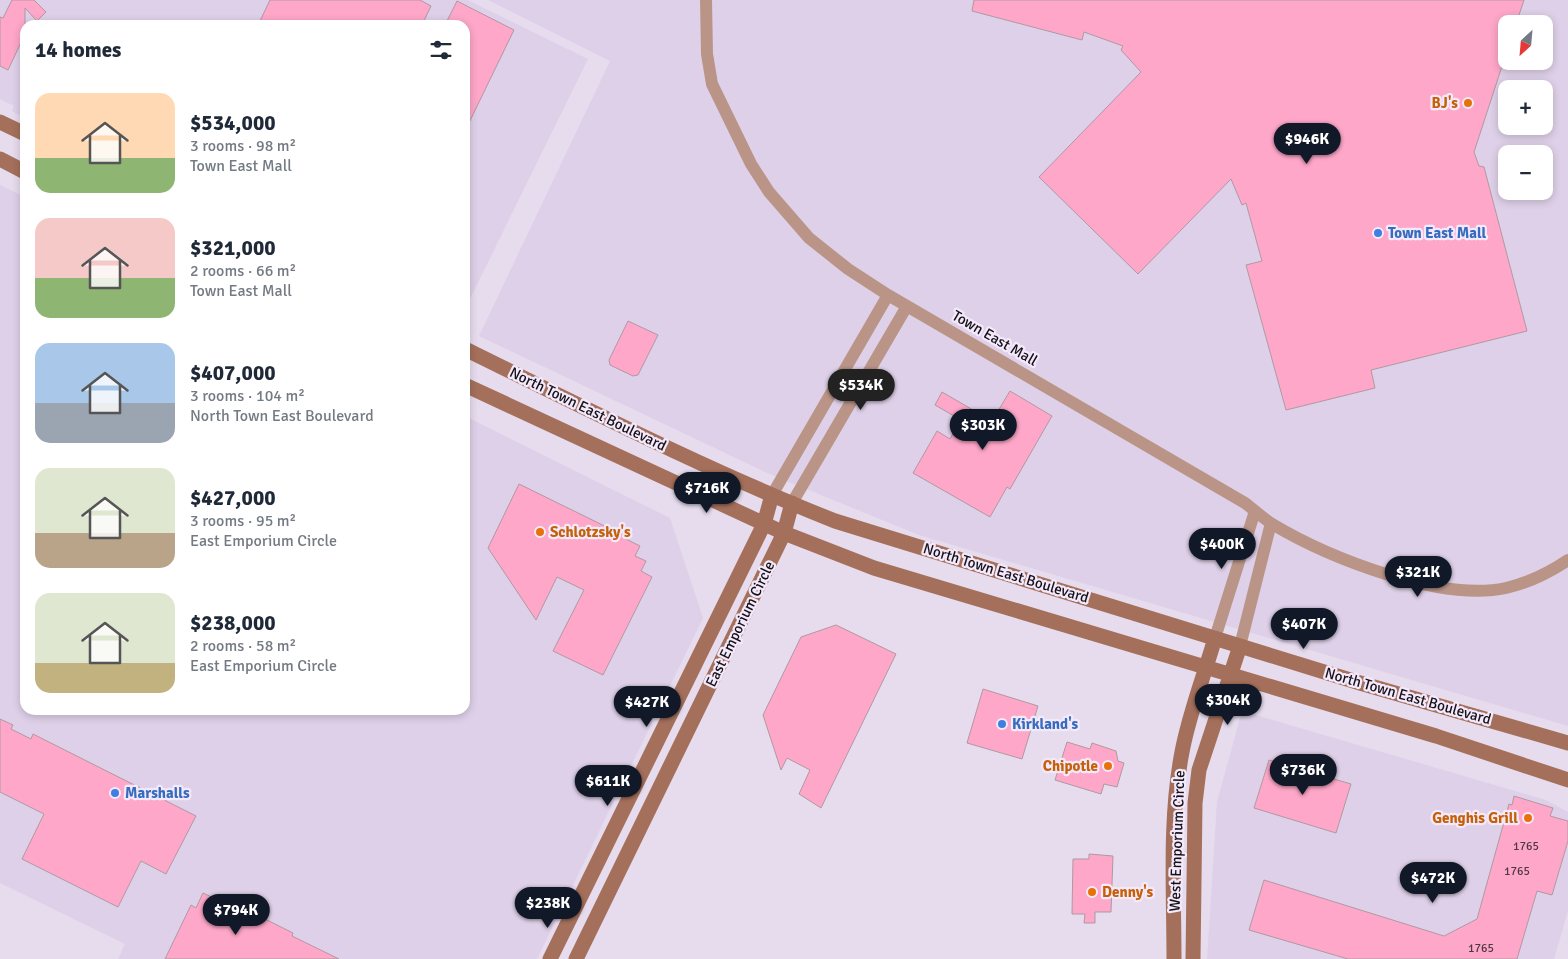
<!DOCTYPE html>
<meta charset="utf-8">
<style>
body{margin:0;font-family:Signika,sans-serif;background:#f2f2f3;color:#1f2937;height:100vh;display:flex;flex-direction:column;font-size:19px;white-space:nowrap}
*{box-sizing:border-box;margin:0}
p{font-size:16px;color:#747a83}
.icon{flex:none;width:28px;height:28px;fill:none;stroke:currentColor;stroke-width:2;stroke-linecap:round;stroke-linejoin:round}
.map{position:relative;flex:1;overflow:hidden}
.sheet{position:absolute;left:20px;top:20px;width:450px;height:695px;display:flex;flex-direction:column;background:#fff;border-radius:15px;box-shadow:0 2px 8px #0003}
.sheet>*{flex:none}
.needle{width:32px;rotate:206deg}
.tools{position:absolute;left:1498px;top:15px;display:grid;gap:10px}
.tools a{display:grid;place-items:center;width:55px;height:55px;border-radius:10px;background:#fff;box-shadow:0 2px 8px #0003;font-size:25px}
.price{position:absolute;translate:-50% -42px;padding:0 11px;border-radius:18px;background:#111827;color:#fff;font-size:16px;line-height:32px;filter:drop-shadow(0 1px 2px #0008)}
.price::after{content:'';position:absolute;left:50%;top:30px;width:15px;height:11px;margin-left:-8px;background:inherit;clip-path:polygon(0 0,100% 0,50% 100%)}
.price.current{background:#222;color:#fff}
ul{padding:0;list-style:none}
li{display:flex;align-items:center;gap:15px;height:125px;padding:0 15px}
li span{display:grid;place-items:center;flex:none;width:140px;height:100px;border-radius:15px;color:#555}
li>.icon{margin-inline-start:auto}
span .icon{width:60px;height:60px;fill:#fffc;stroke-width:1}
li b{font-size:21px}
h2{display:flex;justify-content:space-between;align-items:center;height:60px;padding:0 15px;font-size:21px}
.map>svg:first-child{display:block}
.built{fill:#ded0e8;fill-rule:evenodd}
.building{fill:#fea7c8;stroke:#af99a1}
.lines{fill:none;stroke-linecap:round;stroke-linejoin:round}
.street{stroke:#ba9587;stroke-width:12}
.secondary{stroke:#a5705b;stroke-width:15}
.food-dot{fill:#e8710a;stroke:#f3e9fb;stroke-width:2}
.shop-dot{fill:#3f7fe0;stroke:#f3e9fb;stroke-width:2}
.labels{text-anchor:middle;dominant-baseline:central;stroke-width:4.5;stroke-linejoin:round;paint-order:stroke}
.number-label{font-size:12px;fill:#4f3643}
.food-label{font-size:15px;font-weight:bold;fill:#c56008;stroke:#f3e9fb;text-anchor:end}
.shop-label{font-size:15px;font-weight:bold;fill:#366cbe;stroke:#f3e9fb;text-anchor:start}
.street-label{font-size:15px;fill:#151117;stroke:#f3e9fb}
</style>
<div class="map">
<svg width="1568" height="959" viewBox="0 0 1568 959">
<rect width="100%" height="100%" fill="#e6dcee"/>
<!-- built -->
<path class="built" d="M0 0H468L588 59 465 309V25H25V118L12 111 14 106 0 99Z
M488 0H1568V726L919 535 767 473 479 336 610 61ZM1506 24H1544V61H1506ZM1506 89H1544V126H1506ZM1506 154H1544V191H1506Z
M0 185 25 197V710H465V416L670 518 703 618 537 959H118L125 944 0 883Z
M1242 711 1546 800 1568 812V911L1554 959H1207L1217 802Z"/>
<!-- building -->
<path class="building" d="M12 0H34L46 12 37 21 25 8V34L8 70 0 66V17L3 18Z
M270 0H420L431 6 422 25H268L260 21Z
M974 0H1524L1516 24H1506V54L1474 152 1479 166 1484 167 1527 331 1371 370 1375 388 1286 410 1246 265 1262 261 1246 203 1242 205 1231 179 1138 274 1039 177 1141 72 1121 50 1123 46 1084 32 1082 40 972 11Z
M457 1 514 30 465 131V25H445Z
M628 321 658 335 638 375 633 376 610 365 609 360Z
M1010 391 1052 416 1010 489 1007 487 990 517 913 473 937 431 950 439 961 420 935 405 942 392 992 421Z
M519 484 625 536 624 538 640 546 635 556 646 561 641 571 652 577 603 675 553 651 584 590 557 577 536 620 488 548Z
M836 625 896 654 821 808 799 794 810 770 787 758 781 770 763 715 801 637Z
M983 689 1038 706 1022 759 967 743Z
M0 719 13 725 11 729 31 739 33 734 196 816 166 874 141 861 118 907 22 859 44 814 0 792Z
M1067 742 1090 749 1092 743 1116 751 1118 761 1124 763 1117 787 1104 784 1101 794 1055 780Z
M1269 760 1351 784 1336 833 1254 808Z
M1514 796 1553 808 1550 816 1568 821V841L1552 895 1537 891 1517 959H1348L1249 930 1264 880 1444 936 1477 919 1509 804 1512 805Z
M1089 854 1113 856 1111 912H1095V923H1084L1085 914H1072L1073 859H1089Z
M203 893 258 919 259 916 293 933 292 936 339 959H165L191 905 196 908Z"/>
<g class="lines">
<!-- street -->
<path class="street" d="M706 0 707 54 712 84 751 164 769 192 809 238 848 269 888 295 1245 503C1254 510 1263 518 1272 524 1329 558 1440 602 1506 588 1528 583 1550 572 1568 560
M772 495 888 295
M792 503 907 306
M1215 638 1255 511
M1240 646 1271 523"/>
<!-- secondary -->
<path class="secondary" d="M0 122 25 134
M0 159 25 172
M465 349C587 409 709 471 835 521L1360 683 1568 743
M465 385 784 533 874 568 1436 736 1568 780
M550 959 764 524 772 495
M576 959 784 533 792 503
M1174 959C1174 891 1169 819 1182 752 1189 714 1204 676 1215 638
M1193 959 1195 803 1199 770 1240 646"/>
</g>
<!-- markers -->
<g class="food-dot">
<circle cx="1468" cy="103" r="5"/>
<circle cx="540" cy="532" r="5"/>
<circle cx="1108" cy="766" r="5"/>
<circle cx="1528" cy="818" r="5"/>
<circle cx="1092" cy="892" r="5"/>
</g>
<g class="shop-dot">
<circle cx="1378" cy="233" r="5"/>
<circle cx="1002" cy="724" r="5"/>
<circle cx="115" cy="793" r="5"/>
</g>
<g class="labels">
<!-- number labels -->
<g class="number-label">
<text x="1526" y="846">1765</text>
<text x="1517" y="871">1765</text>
<text x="1481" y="948">1765</text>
</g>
<!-- food labels -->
<g class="food-label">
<text x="1458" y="103">BJ's</text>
<text x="550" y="532" text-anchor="start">Schlotzsky's</text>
<text x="1098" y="766">Chipotle</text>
<text x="1518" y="818">Genghis Grill</text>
<text x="1102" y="892" text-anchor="start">Denny's</text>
</g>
<!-- shop labels -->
<g class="shop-label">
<text x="1388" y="233">Town East Mall</text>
<text x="1012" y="724">Kirkland's</text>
<text x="125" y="793">Marshalls</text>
</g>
<!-- street labels -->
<g class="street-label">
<text transform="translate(995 338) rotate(30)">Town East Mall</text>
<text transform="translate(588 409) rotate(26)">North Town East Boulevard</text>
<text transform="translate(1006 573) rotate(17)">North Town East Boulevard</text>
<text transform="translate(740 624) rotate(-64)">East Emporium Circle</text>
<text transform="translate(1408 696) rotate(16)">North Town East Boulevard</text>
<text transform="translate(1177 841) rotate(-88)">West Emporium Circle</text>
</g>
</g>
</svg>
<div class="tools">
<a><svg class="needle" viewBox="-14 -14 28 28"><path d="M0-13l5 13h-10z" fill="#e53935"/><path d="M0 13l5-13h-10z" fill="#747a83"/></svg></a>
<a>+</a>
<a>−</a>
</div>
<b class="price" style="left:1307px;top:165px">$946K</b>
<b class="price current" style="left:861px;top:411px">$534K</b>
<b class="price" style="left:983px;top:451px">$303K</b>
<b class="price" style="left:707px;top:514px">$716K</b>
<b class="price" style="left:1222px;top:570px">$400K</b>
<b class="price" style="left:1418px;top:598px">$321K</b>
<b class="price" style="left:1304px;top:650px">$407K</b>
<b class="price" style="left:1228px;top:726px">$304K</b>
<b class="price" style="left:647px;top:728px">$427K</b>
<b class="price" style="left:1303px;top:796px">$736K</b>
<b class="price" style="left:608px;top:807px">$611K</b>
<b class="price" style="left:1433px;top:904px">$472K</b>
<b class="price" style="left:548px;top:929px">$238K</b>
<b class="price" style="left:236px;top:936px">$794K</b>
<section class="sheet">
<h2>14 homes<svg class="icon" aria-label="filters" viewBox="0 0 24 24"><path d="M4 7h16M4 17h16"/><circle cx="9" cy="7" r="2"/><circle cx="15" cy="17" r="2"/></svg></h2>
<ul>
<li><span style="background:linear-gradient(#ffd9b3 65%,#8fb573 0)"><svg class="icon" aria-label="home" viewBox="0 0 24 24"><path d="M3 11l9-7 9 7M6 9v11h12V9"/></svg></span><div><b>$534,000</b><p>3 rooms · 98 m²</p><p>Town East Mall</p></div></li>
<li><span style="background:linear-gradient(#f6c9c9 60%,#8fb573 0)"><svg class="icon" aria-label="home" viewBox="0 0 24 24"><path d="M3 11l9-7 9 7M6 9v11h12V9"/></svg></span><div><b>$321,000</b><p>2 rooms · 66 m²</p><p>Town East Mall</p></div></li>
<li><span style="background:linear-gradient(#a9c7e8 60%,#9aa5b1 0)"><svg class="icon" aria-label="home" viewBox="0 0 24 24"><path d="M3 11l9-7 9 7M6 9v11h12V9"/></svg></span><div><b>$407,000</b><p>3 rooms · 104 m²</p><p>North Town East Boulevard</p></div></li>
<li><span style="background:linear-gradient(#dfe7d0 65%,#b9a48a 0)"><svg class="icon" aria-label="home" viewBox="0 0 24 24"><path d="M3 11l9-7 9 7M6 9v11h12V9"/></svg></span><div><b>$427,000</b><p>3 rooms · 95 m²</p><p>East Emporium Circle</p></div></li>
<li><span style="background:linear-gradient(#dfe7d0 70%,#c2b280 0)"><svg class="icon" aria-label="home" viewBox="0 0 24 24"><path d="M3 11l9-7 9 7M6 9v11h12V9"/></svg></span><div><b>$238,000</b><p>2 rooms · 58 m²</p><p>East Emporium Circle</p></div></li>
</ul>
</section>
</div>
